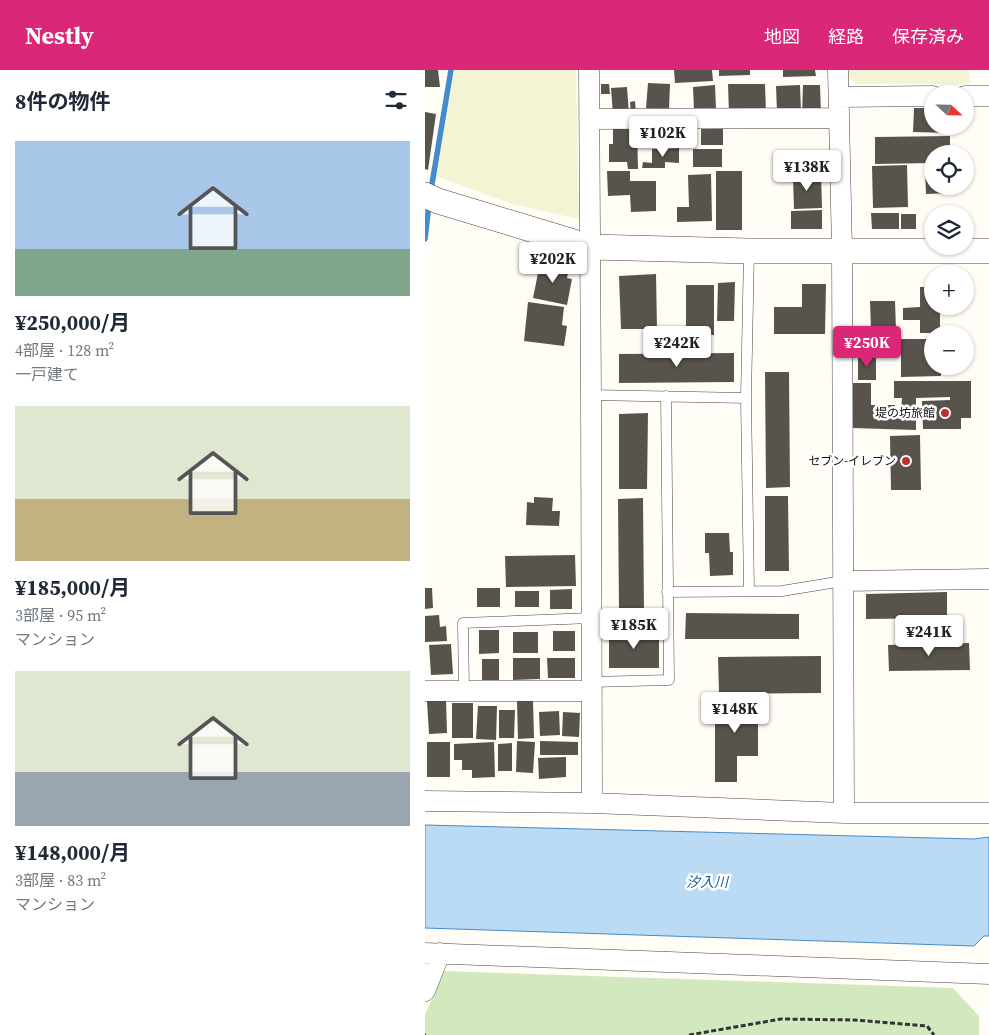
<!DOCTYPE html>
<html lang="ja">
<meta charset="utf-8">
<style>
body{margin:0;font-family:"Source Serif 4","Noto Sans JP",serif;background:#f6f6f7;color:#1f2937;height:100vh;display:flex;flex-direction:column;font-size:19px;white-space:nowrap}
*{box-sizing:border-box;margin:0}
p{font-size:16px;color:#747a83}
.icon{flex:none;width:28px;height:28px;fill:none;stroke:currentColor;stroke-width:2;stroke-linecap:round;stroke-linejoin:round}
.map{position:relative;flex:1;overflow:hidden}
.drawer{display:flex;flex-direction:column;background:#fff;width:425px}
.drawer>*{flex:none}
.needle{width:32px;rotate:112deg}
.buttons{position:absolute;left:499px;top:15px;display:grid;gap:10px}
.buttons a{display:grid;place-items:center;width:50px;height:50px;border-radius:50%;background:#fff;box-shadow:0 1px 4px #0004;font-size:25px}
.price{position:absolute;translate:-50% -42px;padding:0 11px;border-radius:5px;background:#fff;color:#222;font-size:16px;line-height:32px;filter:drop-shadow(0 1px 2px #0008)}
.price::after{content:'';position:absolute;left:50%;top:30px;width:15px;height:11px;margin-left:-8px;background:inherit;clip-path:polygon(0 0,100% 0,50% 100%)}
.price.on{background:#db2777;color:#fff}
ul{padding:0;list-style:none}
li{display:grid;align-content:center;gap:10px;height:265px;padding:0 15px}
li span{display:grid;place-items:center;height:155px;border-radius:0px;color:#555}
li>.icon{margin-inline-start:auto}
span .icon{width:90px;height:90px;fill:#fffc;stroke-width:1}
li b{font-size:21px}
h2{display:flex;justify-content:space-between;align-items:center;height:60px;padding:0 15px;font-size:21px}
header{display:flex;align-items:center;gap:30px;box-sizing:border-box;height:70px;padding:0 25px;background:#db2777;color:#fff}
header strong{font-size:24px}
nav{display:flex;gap:28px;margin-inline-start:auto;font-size:18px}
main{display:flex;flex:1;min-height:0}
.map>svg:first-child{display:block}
.farmland{fill:#f4f4d5}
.green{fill:#d2e9bf}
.water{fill:#bbdbf4;stroke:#458bc9}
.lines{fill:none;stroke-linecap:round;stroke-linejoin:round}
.stream{stroke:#458bc9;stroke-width:5.5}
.building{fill:#59534d}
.service-casing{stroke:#444;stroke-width:11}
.minor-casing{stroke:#444;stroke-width:21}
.tertiary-casing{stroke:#444;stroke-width:26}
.path{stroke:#333;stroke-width:3;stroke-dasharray:5 2.5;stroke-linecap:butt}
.service{stroke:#fff;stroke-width:10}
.minor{stroke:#fff;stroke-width:20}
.tertiary{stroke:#fff;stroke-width:25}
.poi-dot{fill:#bd302d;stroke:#fff;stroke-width:2}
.labels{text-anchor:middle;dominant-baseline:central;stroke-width:5;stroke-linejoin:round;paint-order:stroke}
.poi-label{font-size:12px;fill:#111;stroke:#fff;text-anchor:end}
.water-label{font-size:14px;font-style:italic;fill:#1d5da0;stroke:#fff}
</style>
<header>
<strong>Nestly</strong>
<nav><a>地図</a><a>経路</a><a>保存済み</a></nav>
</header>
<main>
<section class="drawer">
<h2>8件の物件<svg class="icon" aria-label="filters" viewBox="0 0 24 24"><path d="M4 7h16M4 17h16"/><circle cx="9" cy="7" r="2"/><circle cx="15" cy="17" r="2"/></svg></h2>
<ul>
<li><span style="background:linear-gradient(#a9c7e8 70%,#7fa58c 0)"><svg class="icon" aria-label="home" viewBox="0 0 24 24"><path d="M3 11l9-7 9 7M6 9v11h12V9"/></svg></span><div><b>¥250,000/月</b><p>4部屋 · 128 m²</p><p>一戸建て</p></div></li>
<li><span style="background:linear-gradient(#dfe7d0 60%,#c2b280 0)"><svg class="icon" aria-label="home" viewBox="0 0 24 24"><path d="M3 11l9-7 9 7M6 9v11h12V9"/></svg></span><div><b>¥185,000/月</b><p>3部屋 · 95 m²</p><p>マンション</p></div></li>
<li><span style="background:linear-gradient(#dfe7d0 65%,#9aa5b1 0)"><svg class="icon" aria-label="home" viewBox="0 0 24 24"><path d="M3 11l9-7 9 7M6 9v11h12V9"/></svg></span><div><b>¥148,000/月</b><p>3部屋 · 83 m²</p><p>マンション</p></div></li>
</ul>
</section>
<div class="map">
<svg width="564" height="965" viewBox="0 0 564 965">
<rect width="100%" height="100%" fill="#fffdf5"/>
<!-- farmland -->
<path class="farmland" d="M30 0H151L154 149 87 134 11 106Z
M422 0H544V14H432L423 7Z"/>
<!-- green -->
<path class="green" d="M19 901 528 918 554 946V965H0V945Z"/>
<!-- water -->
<path class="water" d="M0 755 549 769 564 767V866H559L549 876 0 858Z"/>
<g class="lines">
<!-- stream -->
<path class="stream" d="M6 120 26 0
M0 169 4 134"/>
</g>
<!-- building -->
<path class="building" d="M0 0H13L15 17H0Z
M249 0H287L288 11 250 13Z
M294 0H325V5L294 6Z
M358 0H390L391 6 358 7Z
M223 13 245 14 244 40 221 38Z
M176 14H184L185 24H176Z
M303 14H340L341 43 304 44Z
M290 15 291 39 269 40 268 17Z
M375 15 376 41 352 42 351 16Z
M378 15H395L396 45 377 44Z
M202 17 204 44 188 45 186 18Z
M210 31 211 44 206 45 205 32Z
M489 38H508V56H526V63L488 62Z
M0 42 11 44 3 100 0 99Z
M222 56 223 72 216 73 215 57Z
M188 58H212L213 99H203L202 92H184V74H188Z
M252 58 253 72 225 73V63L228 62V59Z
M298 58V75H276V59Z
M525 66V84H508V93L450 94V67Z
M254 78V93L240 92V98H217L218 92 227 93V79Z
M268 79H297V97H268Z
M482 95 483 137 448 138 447 96Z
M500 99H508V116H527V123L501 124Z
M182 101H205V111H231V141L206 142 205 125 183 126Z
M291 101H317V160H291Z
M286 104 287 151 252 152V137H264L263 105Z
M396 105 397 138 369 139 368 106Z
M397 140V159H366V141Z
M446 143H474V159H447Z
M476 144H491V159H476Z
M115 193 144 199 142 208 147 209 142 235 108 228Z
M231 204 232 259H196L194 206Z
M310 212 309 251H292L293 213Z
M377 214H401L400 264H349V237H377Z
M261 215H289V265L261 266Z
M495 217H508V236H515V263H495V250H478V238L495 237Z
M445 231H470L471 260H446Z
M103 232 139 237 137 255 142 256 139 276 99 271Z
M430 268H453V285L430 286Z
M476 269H508V296H516V306L476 307Z
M309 283V312L194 313V284Z
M433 287H451V310H433Z
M340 302H364L365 417 341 418Z
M469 311H546V348H536V359H498L497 331 525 330V327L491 328V360L427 358V313H446V335H470V342H476L477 328H469Z
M223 343 222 419H194V344Z
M495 365 496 420H466L465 366Z
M340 426H363L364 501H340Z
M109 427 128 428 127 441H135L134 456 101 455 102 432 109 433Z
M218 428 219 541H194L193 429Z
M280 463H304L305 482H308V505L285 506 284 483H280Z
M150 485 151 516 81 517 80 486Z
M0 518H7L8 538 0 539Z
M52 518H75V537H52Z
M147 519V539H125V520Z
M90 521H114V537H90Z
M522 522V548L441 549V524Z
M261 543 374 544V569H260Z
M14 545 15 557 21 556 22 571 0 572V546Z
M54 560H74V583L54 584Z
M128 561H150V581H128Z
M184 561H234V598H184Z
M88 562H113V583H88Z
M544 573 545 600 464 601 463 575Z
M26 574 28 604 6 605 4 575Z
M396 586V623L294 624 293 587Z
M88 588H115V609L88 610Z
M122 588H150V608H123Z
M57 589H74V610H57Z
M290 626H333V686H312V712H290Z
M21 630 22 663 4 664 2 631Z
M92 631H108L109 668 93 669Z
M27 633H48V668H27Z
M53 636H72L71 670 51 669Z
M74 640H90L89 668H74Z
M134 641 135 665 115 666 114 642Z
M138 642 155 643 154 667 137 666Z
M92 671 110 672 108 703 91 702Z
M115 671 153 672V685H115Z
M2 672H25V707H2Z
M69 672 70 707 47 708V700H37V690H29V674Z
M87 673V701H73V674Z
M141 687V707L114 709 113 688Z"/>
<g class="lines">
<defs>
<path id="service" d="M324 182 321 328 324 520
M166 325 321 328
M242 522 357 521 418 511
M167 612 244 610 241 326
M39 621 38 553 167 548"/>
<path id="minor" d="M164 0 166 325 167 733
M413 0 417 180 419 743
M540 26H564
M414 27 508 26
M164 49 414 48
M418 511 564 509
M0 621H167
M0 731 167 733 419 743H564
M0 883 564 904
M0 921 15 883"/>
<path id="tertiary" d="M0 125 13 131 165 177 324 181H564"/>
</defs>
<!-- service casing -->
<use href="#service" class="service-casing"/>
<!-- minor casing -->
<use href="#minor" class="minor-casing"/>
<!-- tertiary casing -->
<use href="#tertiary" class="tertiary-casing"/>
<!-- path -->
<path class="path" d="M0 965H1
M264 965 356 949 430 950 502 956 509 965"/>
<!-- service -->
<use href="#service" class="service"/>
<!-- minor -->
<use href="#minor" class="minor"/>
<!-- tertiary -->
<use href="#tertiary" class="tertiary"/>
</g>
<!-- markers -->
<g class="poi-dot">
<circle cx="520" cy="343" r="5"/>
<circle cx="481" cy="391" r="5"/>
</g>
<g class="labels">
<!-- poi labels -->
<g class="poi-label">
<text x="510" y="343">堤の坊旅館</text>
<text x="471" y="391">セブン-イレブン</text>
</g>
<!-- water labels -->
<g class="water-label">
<text x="282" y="812">汐入川</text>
</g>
</g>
</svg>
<div class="buttons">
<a><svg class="needle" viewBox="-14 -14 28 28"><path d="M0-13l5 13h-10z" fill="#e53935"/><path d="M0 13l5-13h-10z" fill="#747a83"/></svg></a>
<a><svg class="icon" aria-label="locate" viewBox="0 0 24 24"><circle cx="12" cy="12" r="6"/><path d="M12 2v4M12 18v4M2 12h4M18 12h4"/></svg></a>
<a><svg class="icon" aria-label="layers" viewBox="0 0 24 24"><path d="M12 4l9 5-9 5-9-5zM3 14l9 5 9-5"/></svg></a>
<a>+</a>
<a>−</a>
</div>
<b class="price" style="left:238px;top:88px">¥102K</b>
<b class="price" style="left:382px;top:122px">¥138K</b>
<b class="price" style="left:128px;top:214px">¥202K</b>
<b class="price" style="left:252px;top:298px">¥242K</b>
<b class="price on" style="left:442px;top:298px">¥250K</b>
<b class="price" style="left:209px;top:580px">¥185K</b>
<b class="price" style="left:504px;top:587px">¥241K</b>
<b class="price" style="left:310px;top:664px">¥148K</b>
</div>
</main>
